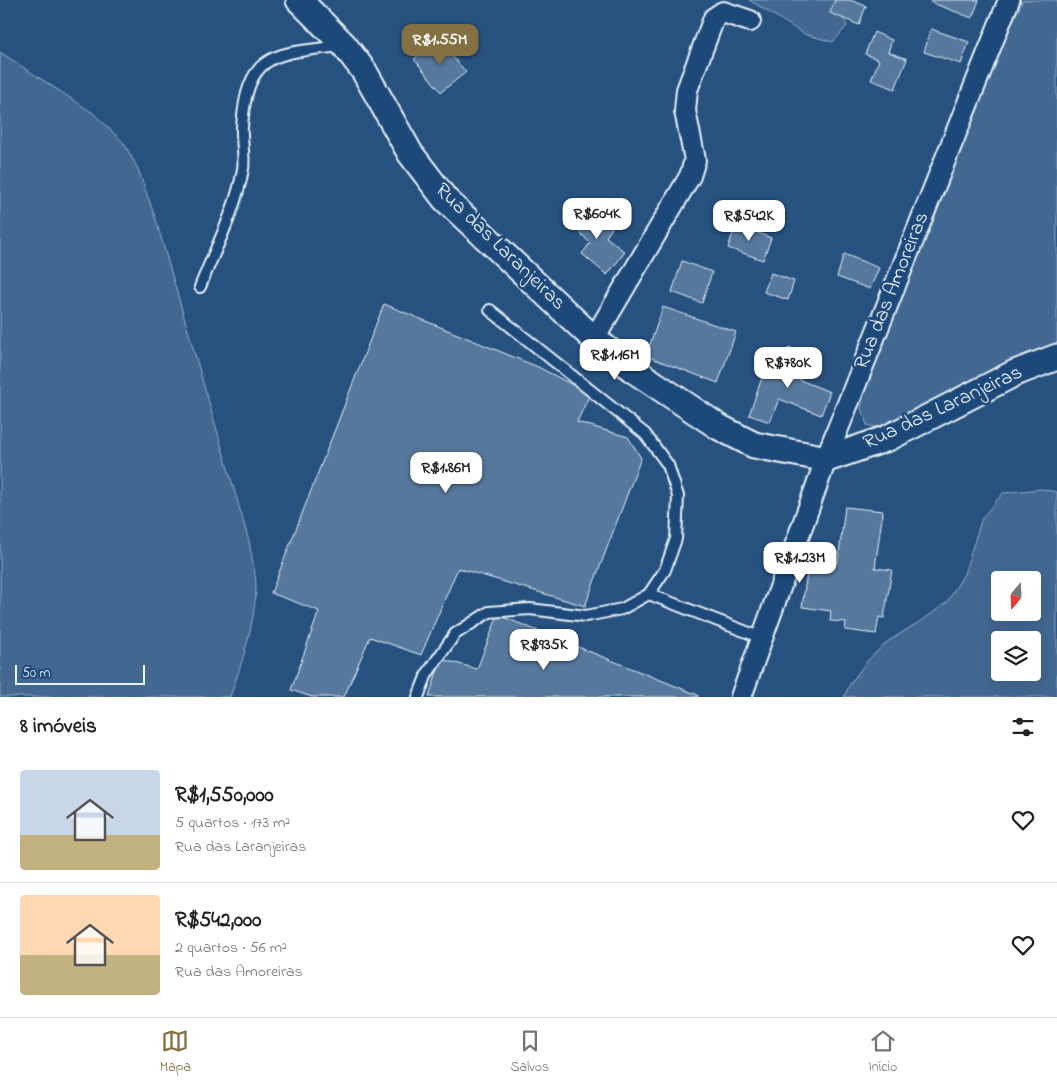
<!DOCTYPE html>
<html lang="pt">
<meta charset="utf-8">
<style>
body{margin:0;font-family:"Indie Flower",sans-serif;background:#f6f6f6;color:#202124;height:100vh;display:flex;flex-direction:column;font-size:19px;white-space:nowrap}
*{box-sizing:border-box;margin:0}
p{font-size:16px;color:#757577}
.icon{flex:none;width:28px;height:28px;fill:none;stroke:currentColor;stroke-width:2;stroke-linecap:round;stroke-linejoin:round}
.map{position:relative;height:697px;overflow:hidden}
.drawer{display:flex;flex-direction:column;background:#fff;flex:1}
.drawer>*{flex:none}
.needle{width:32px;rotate:199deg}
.controls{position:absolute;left:991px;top:571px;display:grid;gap:10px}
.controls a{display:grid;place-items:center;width:50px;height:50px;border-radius:5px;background:#fff;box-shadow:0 5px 20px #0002;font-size:25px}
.scale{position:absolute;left:15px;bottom:12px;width:130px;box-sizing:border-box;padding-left:5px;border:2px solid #e8f1f8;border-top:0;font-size:14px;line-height:18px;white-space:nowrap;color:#e8f1f8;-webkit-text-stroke:4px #1f4a7a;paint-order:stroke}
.price{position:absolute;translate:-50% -42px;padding:0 11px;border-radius:10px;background:#fff;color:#222;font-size:16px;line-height:32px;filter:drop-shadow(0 1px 2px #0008)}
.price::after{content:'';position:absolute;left:50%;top:30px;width:15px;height:11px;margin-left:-8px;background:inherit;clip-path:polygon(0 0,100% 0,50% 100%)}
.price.current{background:#847042;color:#fff}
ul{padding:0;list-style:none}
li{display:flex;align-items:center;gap:15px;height:125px;padding:0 20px}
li+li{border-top:1px solid #e0e0e0}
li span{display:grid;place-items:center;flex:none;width:140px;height:100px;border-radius:5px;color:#555}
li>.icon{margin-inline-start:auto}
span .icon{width:60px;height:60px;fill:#fffc;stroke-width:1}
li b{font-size:21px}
h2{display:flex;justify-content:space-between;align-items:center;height:60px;padding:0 20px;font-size:21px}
.menu{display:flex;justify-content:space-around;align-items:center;height:70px;border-top:1px solid #e0e0e0;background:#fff;font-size:14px;color:#757577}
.menu a{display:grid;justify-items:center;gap:2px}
.menu .current{color:#847042}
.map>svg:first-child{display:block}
.green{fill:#436891;stroke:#96acc4;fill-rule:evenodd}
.building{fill:#57789d;stroke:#e8f1f8}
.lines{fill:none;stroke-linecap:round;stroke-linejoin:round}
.service-casing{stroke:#e8f1f8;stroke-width:14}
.minor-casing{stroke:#e8f1f8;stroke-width:24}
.tertiary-casing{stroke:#e8f1f8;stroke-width:29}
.service{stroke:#1f4a7a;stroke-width:10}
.minor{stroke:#1f4a7a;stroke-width:20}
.tertiary{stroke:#1f4a7a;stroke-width:25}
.labels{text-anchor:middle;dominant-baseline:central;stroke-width:5;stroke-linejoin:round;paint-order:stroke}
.street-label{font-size:21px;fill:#e8f1f8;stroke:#1f4a7a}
</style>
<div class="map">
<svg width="1057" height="697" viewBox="0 0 1057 697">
<rect width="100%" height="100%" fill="#27517f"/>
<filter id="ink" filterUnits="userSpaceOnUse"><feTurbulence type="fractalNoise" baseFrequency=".02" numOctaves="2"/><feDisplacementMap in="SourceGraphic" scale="10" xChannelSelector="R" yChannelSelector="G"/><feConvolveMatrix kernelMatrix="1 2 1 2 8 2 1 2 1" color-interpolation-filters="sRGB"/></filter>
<g filter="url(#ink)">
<!-- green -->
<path class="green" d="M749 0H836L847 26 833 42 804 34Z
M1023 0H1057V351L890 431 867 425 861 409 866 382 960 135Z
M0 52 93 113 124 143 138 169 156 220 249 541C251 556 256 572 256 587 255 625 242 662 230 697H0Z
M1041 489 1057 492V697H844L850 684 867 661 887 642 927 617 947 602 964 574 982 518 1003 493ZM1000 580H1032V612H1000ZM1000 640H1032V672H1000Z"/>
<!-- building -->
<path class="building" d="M835 0H850L866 6 859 25 830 13Z
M931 0H979L972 18 930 2Z
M931 29 969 42 961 64 924 52Z
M874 32 892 40 888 52 907 59 895 89 871 80 879 60 865 54Z
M437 39 466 72 441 92 414 59Z
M585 204 612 228 606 237 625 252 607 275 582 254 590 243 571 224Z
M736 224 771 238 763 260 728 248Z
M844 254 879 268 870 289 837 277Z
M682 261 712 272 702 303 672 292Z
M771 273 794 281 788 300 764 292Z
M384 304 538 367 590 394 577 422 628 437 641 458 585 606 458 568 421 655 370 637 344 697H312L291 690 319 611 271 593Z
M663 307 736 332 718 383 646 356Z
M789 347 809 356 800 380 830 392 821 415 779 399 770 422 749 415 764 372 778 378Z
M845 507 883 511 875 568 892 570 884 618 879 617 876 634 845 630 846 622 830 621 831 611 802 607 809 559 838 562Z
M498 615 698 695V697H429L441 659 477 669Z"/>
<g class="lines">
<defs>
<path id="service" d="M200 287C215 249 236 210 243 169 245 155 241 141 242 127 247 50 276 54 341 46
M490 310 645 434 668 465 678 496 676 539 665 570 649 594 762 638
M418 697 427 674 455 634 489 612 530 609 586 616 622 609 649 594"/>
<path id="minor" d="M594 339 690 176 695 160 685 111 687 90 714 18 723 12 750 21
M741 697 829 451 1009 0"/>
<path id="tertiary" d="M299 0 344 45 364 71 410 153 445 199 594 339 632 369 719 427 754 445 827 459 888 438 1015 373 1057 357"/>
</defs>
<!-- service casing -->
<use href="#service" class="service-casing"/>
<!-- minor casing -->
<use href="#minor" class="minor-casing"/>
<!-- tertiary casing -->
<use href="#tertiary" class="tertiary-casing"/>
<!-- service -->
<use href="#service" class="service"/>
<!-- minor -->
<use href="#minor" class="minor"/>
<!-- tertiary -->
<use href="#tertiary" class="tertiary"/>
</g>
</g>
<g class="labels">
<!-- street labels -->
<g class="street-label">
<text transform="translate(500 247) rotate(44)">Rua das Laranjeiras</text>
<text transform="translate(892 291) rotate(-68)">Rua das Amoreiras</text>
<text transform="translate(943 408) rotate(-25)">Rua das Laranjeiras</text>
</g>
</g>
</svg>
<div class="controls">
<a><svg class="needle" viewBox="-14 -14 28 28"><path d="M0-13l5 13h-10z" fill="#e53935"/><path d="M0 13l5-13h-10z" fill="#757577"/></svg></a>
<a><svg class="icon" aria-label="layers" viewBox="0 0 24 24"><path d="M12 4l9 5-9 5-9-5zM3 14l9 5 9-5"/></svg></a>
</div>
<div class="scale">50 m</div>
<b class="price current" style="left:440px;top:66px">R$1.55M</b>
<b class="price" style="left:597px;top:240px">R$604K</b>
<b class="price" style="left:749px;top:242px">R$542K</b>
<b class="price" style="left:615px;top:381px">R$1.16M</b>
<b class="price" style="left:788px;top:389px">R$780K</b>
<b class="price" style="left:446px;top:494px">R$1.86M</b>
<b class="price" style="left:800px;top:584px">R$1.23M</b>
<b class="price" style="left:544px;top:671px">R$935K</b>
</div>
<section class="drawer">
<h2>8 imóveis<svg class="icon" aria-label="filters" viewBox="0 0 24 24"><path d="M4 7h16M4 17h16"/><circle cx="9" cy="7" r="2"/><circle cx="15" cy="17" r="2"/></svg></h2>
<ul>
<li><span style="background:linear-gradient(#c9d6e8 65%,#c2b280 0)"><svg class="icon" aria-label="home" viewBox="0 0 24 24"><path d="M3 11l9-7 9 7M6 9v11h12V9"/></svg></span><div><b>R$1,550,000</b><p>5 quartos · 173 m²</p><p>Rua das Laranjeiras</p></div><svg class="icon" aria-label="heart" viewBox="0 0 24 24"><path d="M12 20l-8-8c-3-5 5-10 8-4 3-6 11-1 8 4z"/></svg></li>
<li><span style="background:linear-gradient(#ffd9b3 60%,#c2b280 0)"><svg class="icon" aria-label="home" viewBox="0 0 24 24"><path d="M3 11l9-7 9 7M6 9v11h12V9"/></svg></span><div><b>R$542,000</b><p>2 quartos · 56 m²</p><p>Rua das Amoreiras</p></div><svg class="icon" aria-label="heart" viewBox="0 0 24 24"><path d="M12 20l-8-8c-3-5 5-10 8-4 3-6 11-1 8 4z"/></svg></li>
</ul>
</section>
<nav class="menu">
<a class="current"><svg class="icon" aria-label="map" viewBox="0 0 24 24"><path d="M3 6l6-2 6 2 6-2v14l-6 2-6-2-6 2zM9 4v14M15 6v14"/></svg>Mapa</a>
<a><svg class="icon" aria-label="saved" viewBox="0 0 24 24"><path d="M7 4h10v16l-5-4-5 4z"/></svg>Salvos</a>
<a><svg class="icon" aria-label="home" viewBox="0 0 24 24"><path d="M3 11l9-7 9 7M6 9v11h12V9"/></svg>Início</a>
</nav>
